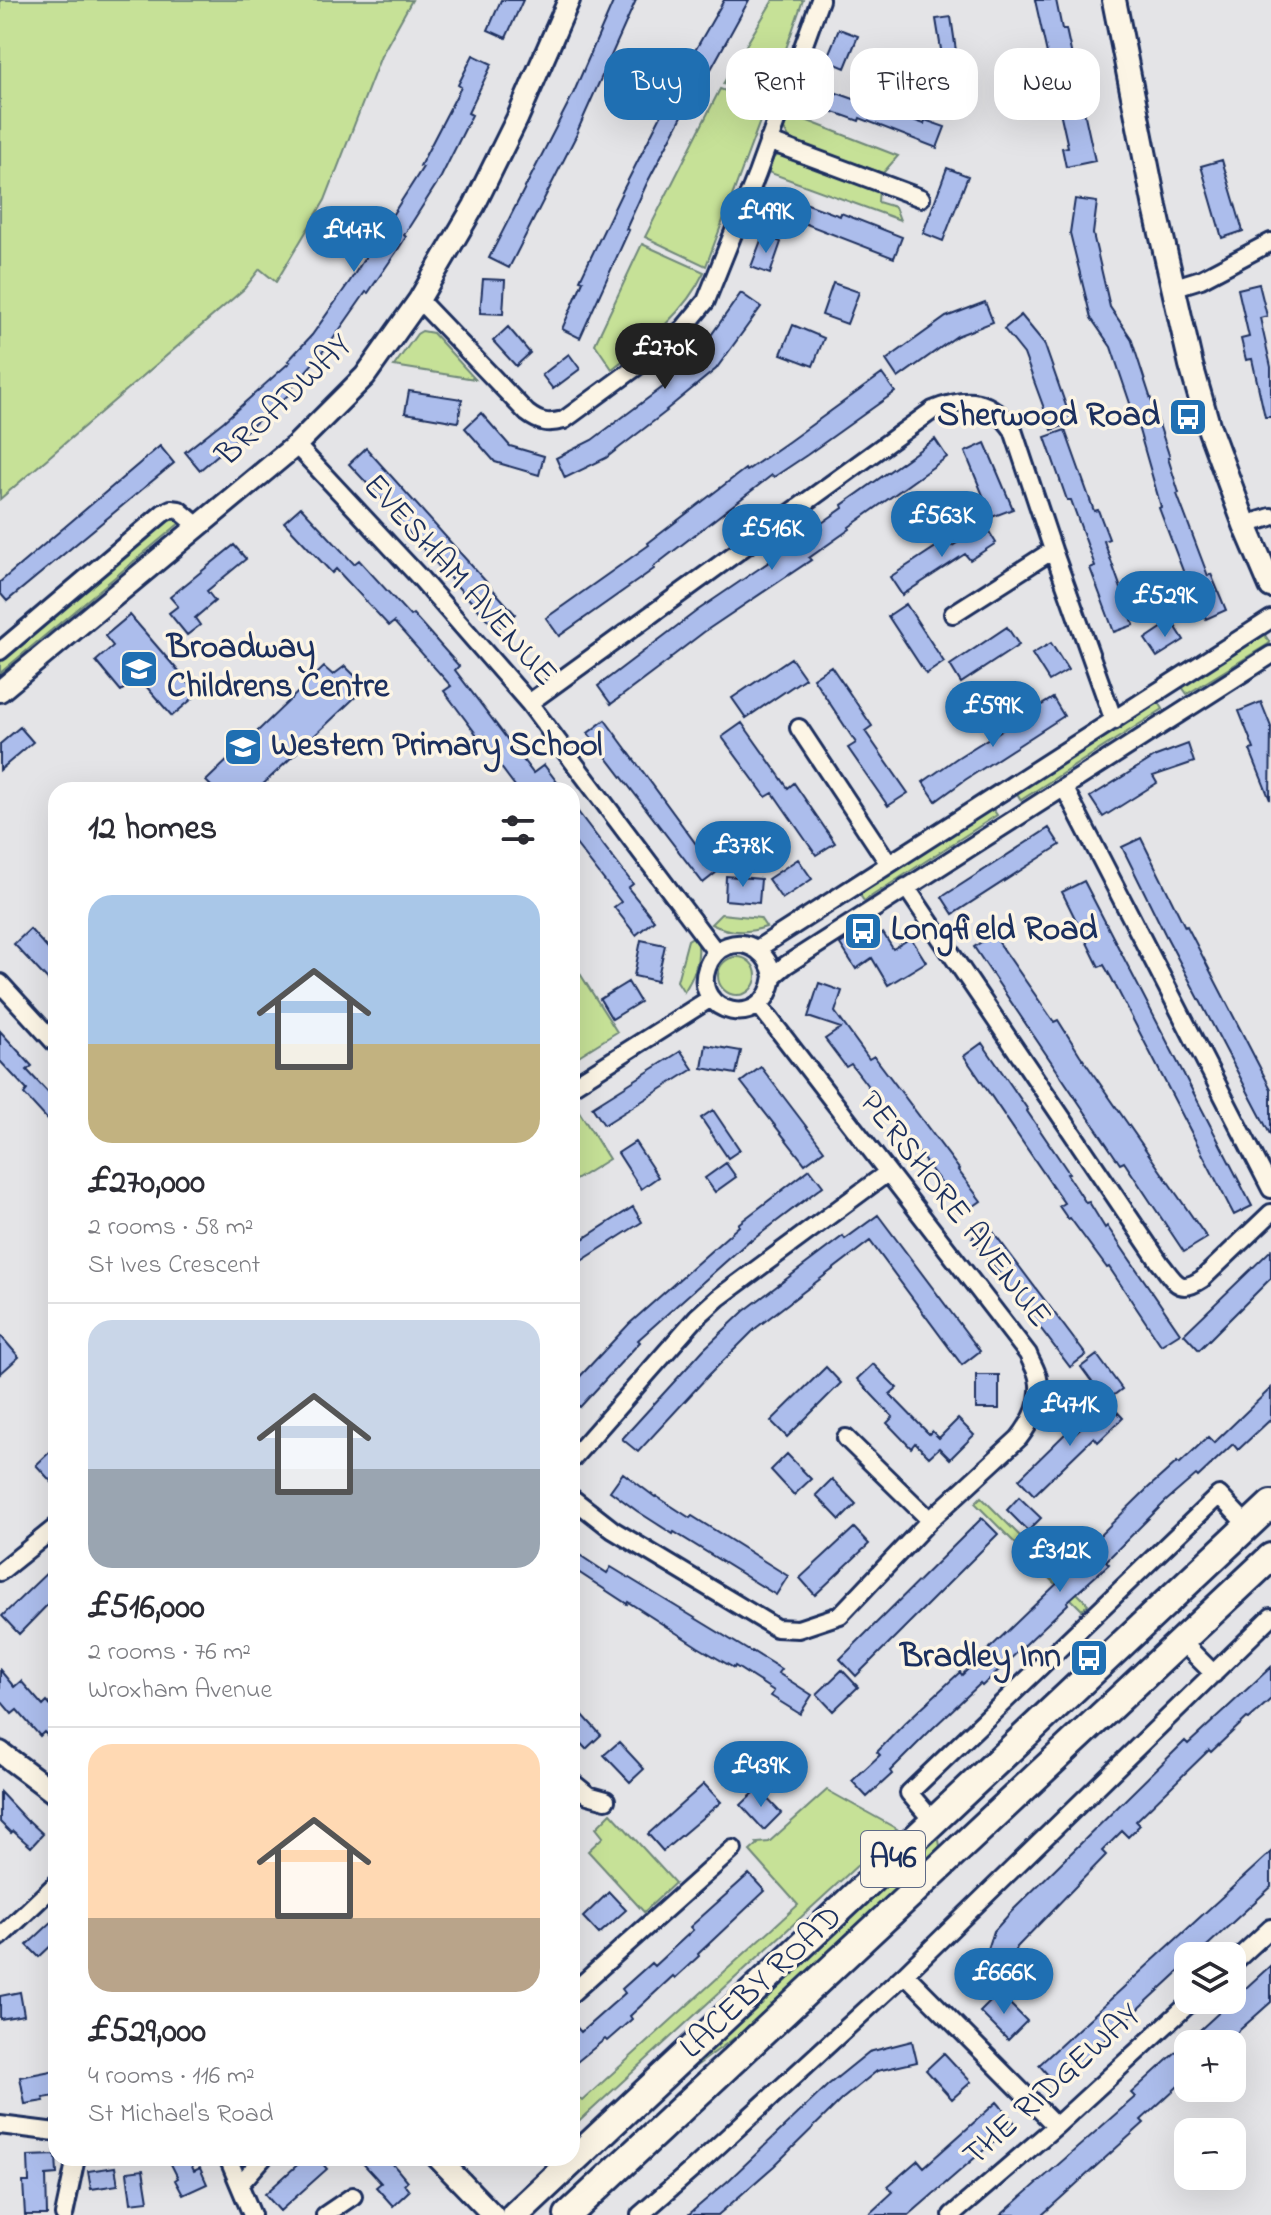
<!DOCTYPE html>
<meta charset="utf-8">
<style>
body{margin:0;font-family:"Indie Flower",sans-serif;background:#f2f2f3;color:#2b2b33;height:100vh;display:flex;flex-direction:column;font-size:30px;white-space:nowrap}
*{box-sizing:border-box;margin:0}
p{font-size:26px;color:#7c7c81}
.icon{flex:none;width:44px;height:44px;fill:none;stroke:currentColor;stroke-width:2;stroke-linecap:round;stroke-linejoin:round}
.map{position:relative;flex:1;overflow:hidden}
.panel{position:absolute;left:48px;top:782px;width:532px;height:1384px;display:flex;flex-direction:column;background:#fff;border-radius:24px;box-shadow:0 8px 32px #0002}
.panel>*{flex:none}
.banner{position:absolute;left:604px;top:48px;width:546px;height:72px;display:flex;gap:16px}
.fabs{position:absolute;left:1174px;top:1942px;display:grid;gap:16px}
.fabs a{display:grid;place-items:center;width:72px;height:72px;border-radius:16px;background:#fff;box-shadow:0 8px 32px #0002;font-size:40px}
.price{position:absolute;translate:-50% -68px;padding:0 18px;border-radius:28px;background:#1f6fb2;color:#fff;font-size:26px;line-height:52px;filter:drop-shadow(0 2px 4px #0008)}
.price::after{content:'';position:absolute;left:50%;top:48px;width:24px;height:18px;margin-left:-12px;background:inherit;clip-path:polygon(0 0,100% 0,50% 100%)}
.price.current{background:#222;color:#fff}
ul{padding:0;list-style:none}
li{display:grid;align-content:center;gap:16px;height:424px;padding:0 40px}
li+li{border-top:2px solid #e1e1e2}
li span{display:grid;place-items:center;height:248px;border-radius:24px;color:#555}
li>.icon{margin-inline-start:auto}
span .icon{width:144px;height:144px;fill:#fffc;stroke-width:1}
li b{font-size:34px}
h2{display:flex;justify-content:space-between;align-items:center;height:96px;padding:0 40px;font-size:34px}
.chip{padding:0 28px;border-radius:24px;background:#fff;box-shadow:0 8px 32px #0002;font-size:28px;line-height:72px}
.chip.current{background:#1f6fb2;color:#fff}
.map>svg:first-child{display:block}
.green{fill:#c6e197;stroke:#70887a;stroke-width:2}
.building{fill:#acbdec;stroke:#1b2f5e;stroke-width:2}
.lines{fill:none;stroke-linecap:round;stroke-linejoin:round}
.minor-casing{stroke:#1b2f5e;stroke-width:22}
.tertiary-casing{stroke:#1b2f5e;stroke-width:26}
.secondary-casing{stroke:#1b2f5e;stroke-width:28}
.trunk-casing{stroke:#1b2f5e;stroke-width:32}
.minor{stroke:#fcf5e5;stroke-width:16}
.tertiary{stroke:#fcf5e5;stroke-width:20}
.secondary{stroke:#fcf5e5;stroke-width:22}
.trunk{stroke:#fcf5e5;stroke-width:26}
.labels{text-anchor:middle;dominant-baseline:central;stroke-width:7;stroke-linejoin:round;paint-order:stroke}
.shield{fill:#fcf5e5;stroke:#5e6a86;stroke-width:2}
.shield-label{font-size:32px;font-weight:bold;fill:#1b2f5e}
.street-label{font-size:34px;fill:#1b2f5e;stroke:#fcf5e5}
.poi-label{font-size:34px;font-weight:bold;fill:#1b2f5e;stroke:#fcf5e5;text-anchor:start}
</style>
<div class="map">
<svg width="1271" height="2215" viewBox="0 0 1271 2215">
<rect width="100%" height="100%" fill="#e4e4e7"/>
<filter id="ink" filterUnits="userSpaceOnUse"><feTurbulence type="fractalNoise" baseFrequency=".0125" numOctaves="2"/><feDisplacementMap in="SourceGraphic" scale="16" xChannelSelector="R" yChannelSelector="G"/><feConvolveMatrix kernelMatrix="1 2 1 2 8 2 1 2 1" color-interpolation-filters="sRGB"/></filter>
<g filter="url(#ink)">
<!-- green -->
<path class="green" d="M0 0H412L381 56 325 200 276 282 260 269 244 289 0 499Z
M773 0H803L768 100 723 84Z
M720 89 766 105 706 266 645 237Z
M790 114 898 156 883 173 794 142 789 138 784 129Z
M784 153 879 190 878 202 895 207 900 220 768 172 774 157Z
M642 244 704 272C685 313 647 342 612 369L595 344Z
M422 331 433 333 475 379 394 366 417 334Z
M172 512 181 522 0 673V655Z
M1263 632 1270 643 1187 694 1180 684Z
M1157 699 1163 709 1021 800 1015 790Z
M990 805 997 815 864 901 857 891Z
M721 914 760 918 766 927C748 933 729 933 711 924Z
M696 935C702 954 695 975 684 992L677 981 688 940Z
M718 976a19 19 0 1 1 38 0a19 19 0 1 1-38 0Z
M572 961 617 1032 572 1060Z
M573 1102 609 1159 572 1182V1103Z
M981 1497 1088 1604 1082 1610 975 1503Z
M827 1790 897 1829 572 2128V2092L582 2101 798 1905 750 1851 758 1844 757 1843 769 1842Z
M611 1813 675 1883 644 1912 588 1851 603 1837 596 1828Z
M934 1837 939 1840 940 1846 934 1854 741 2033 673 2083Z"/>
<!-- building -->
<path class="building" d="M501 0H523L506 38 488 30Z
M614 0H636L577 132H578L509 268 489 258 573 94Z
M724 0H749L705 80 702 78 647 183 626 229 629 230 580 338 562 329 583 281 580 280 623 190 685 68Z
M1035 0H1056L1062 29H1066L1095 161 1066 167 1062 148 1068 147Z
M951 17 959 71 945 74 936 19Z
M839 29 858 36 845 68 826 60Z
M473 55 492 64 468 113 472 115 441 177 404 235 406 237 397 251 368 293 366 292 331 342 291 389 293 391 200 470 185 452 224 421 290 362 288 361 312 335 350 281 423 167 420 166 461 87 458 85Z
M834 92 924 124 925 120 945 127 937 148 860 118 859 121 828 110Z
M1222 160 1243 231 1222 238 1201 166Z
M947 168 968 176 943 241 923 233Z
M794 199 840 216 841 213 902 237 894 258 788 217Z
M1075 199 1097 202 1093 234 1110 307 1131 338 1170 458H1168L1179 493 1177 494 1208 576 1211 574 1226 610 1206 619 1187 575 1185 576 1159 508 1161 507 1139 430 1111 347 1091 318 1070 233Z
M763 235 781 242 770 274 751 267Z
M483 279 505 280 503 314 480 313Z
M833 283 859 292 847 324 822 315Z
M1259 284 1267 316 1260 318 1271 367V417H1265L1252 359 1246 360 1241 339 1249 337 1238 289Z
M741 293 761 307 716 369 666 410 667 411 606 458 565 478 556 458 592 440 667 384 665 381 697 355Z
M985 302 993 322 957 336 898 378 886 360 946 317Z
M1021 315 1044 343 1072 423 1052 430 1024 354 1004 329Z
M793 325 824 338 813 366 781 354Z
M508 327 530 353 516 366 493 341Z
M569 354 580 369 553 389 542 375Z
M882 374 895 392 807 455 774 477 772 475 653 567 654 569 559 636 546 618 649 545 648 543 745 469 746 471 788 442Z
M409 391 462 399 458 422 405 413Z
M481 413 510 446 544 456 539 475 495 462 465 428Z
M1065 430 1094 511 1098 510 1109 539 1104 541 1134 625 1114 632 1090 568 1095 566 1071 500H1067L1045 437Z
M935 439 947 457 849 527 850 529 809 558 811 560 704 632 670 658 671 659 611 704 598 686 698 610 813 532 812 530 843 508 842 505Z
M985 443 1013 509 992 517 965 452Z
M160 446 174 463 7 601 0 593V582Z
M366 448 515 614 497 630 398 521 400 519 349 464Z
M301 507 354 564 359 560 410 616 413 614 459 666 455 670 533 773 544 765 563 790H518L444 691 451 686 394 622 389 626 336 569 332 573 284 522Z
M985 525 996 543 970 560 965 554 902 595 890 577 948 539 952 546Z
M234 545 246 559 207 591 215 601 195 618 200 625 187 635 169 613 178 606 170 597Z
M906 604 944 662 926 674 888 616Z
M130 615 198 694 172 716 138 677 121 691 96 661 113 646 105 636Z
M1172 621 1184 640 1157 657 1145 639Z
M1007 627 1019 645 961 683 950 665Z
M1051 643 1068 670 1049 681 1032 654Z
M791 658 805 678 746 718 732 698Z
M345 666 366 687 257 790H215L206 781 324 667 333 675Z
M831 666 872 726 865 731 908 793 888 806 848 748 856 743 813 678Z
M1053 698 1064 716 965 780 936 801 923 782 957 758Z
M1261 702 1271 727 1270 800 1250 750 1254 749 1239 711Z
M605 720 696 844 701 840 722 868 703 883 588 733Z
M742 723 788 788 794 783 835 843 816 855 773 793 766 797 722 737Z
M20 727 33 742 0 770V744Z
M1188 744 1194 762 1153 776 1157 783 1103 817 1090 797 1156 756Z
M572 804 633 884 628 888 654 920 636 935 614 907 621 902 572 839Z
M1049 828 1060 845 953 914 942 897Z
M1141 838 1185 927 1187 926 1271 1089V1136L1165 934 1122 847Z
M798 859 812 879 782 899 768 879Z
M726 876 761 879 759 903 725 900Z
M1084 881 1252 1206 1234 1215 1112 979 1104 965 1099 967 1062 892Z
M30 929 56 958V989L14 944Z
M883 933 893 949 911 938 926 962 888 985 872 958 856 969 840 944 851 937 859 948Z
M993 934 1054 1022 1058 1020 1080 1055 1207 1238 1184 1252 1124 1162 1120 1164 974 947Z
M641 940 665 945 657 981 634 976Z
M628 982 640 1002 612 1019 600 999Z
M819 983 842 991 835 1012 869 1059 874 1056 959 1169 958 1170 981 1201 964 1213 851 1064 846 1067 825 1039 841 1028 808 1017Z
M0 1031 32 1066 27 1070 56 1101V1129L24 1094 27 1090 0 1061Z
M982 1043 1028 1110 1027 1111 1069 1173 1067 1174 1086 1203 1089 1202 1105 1228 1107 1226 1180 1333 1161 1345 1109 1267 1107 1268 1070 1218 1068 1219 1059 1206 1064 1203 964 1056Z
M706 1045 741 1051 736 1074 702 1068Z
M681 1051 693 1069 604 1125 592 1107Z
M761 1067 824 1150 805 1164 741 1082Z
M713 1110 740 1150 728 1158 701 1118Z
M635 1142 658 1177 641 1189 618 1153Z
M726 1163 736 1177 715 1192 705 1178Z
M810 1169 823 1186 751 1241 750 1240 638 1340 640 1342 580 1407 572 1400V1385L629 1324 739 1226 738 1224Z
M633 1207 642 1222 572 1267V1246Z
M878 1215 980 1351 962 1365 870 1241 756 1328 708 1376 638 1452 622 1439 704 1349 744 1311 843 1236 845 1239Z
M988 1225 1086 1355 1070 1367 972 1238Z
M1271 1250V1278L1199 1350 1184 1334Z
M0 1335 19 1357 0 1374Z
M1097 1355 1122 1389 1106 1401 1081 1367Z
M873 1364 897 1388 890 1394 929 1434 932 1431 939 1438 958 1419 974 1435 950 1459 939 1448 929 1457 915 1443 911 1448 887 1423 893 1417 857 1379Z
M826 1367 841 1383 787 1437 771 1421Z
M976 1375H999V1409H976Z
M1271 1388V1419L1238 1450 1233 1444 1198 1477 1196 1475 1166 1501 1106 1561 1109 1564 1067 1602 1068 1604 982 1686 980 1684 933 1728 890 1771 892 1774 867 1797 852 1781 880 1755 877 1752 905 1723 960 1672 962 1675 1069 1572 1097 1544 1094 1541 1148 1488 1177 1462 1179 1464 1208 1437 1214 1443Z
M1108 1402 1123 1418 1098 1442 1094 1437 1034 1495 1019 1479 1072 1427 1076 1432Z
M56 1446V1487L36 1465Z
M787 1454 811 1479 794 1495 771 1470Z
M623 1473 655 1497 656 1496 690 1518 692 1516 788 1576 776 1595 674 1532 673 1534 637 1511 610 1491Z
M832 1479 856 1504 840 1520 816 1495Z
M1019 1497 1041 1518 1028 1531 1007 1510Z
M982 1518 998 1534 856 1676 840 1659Z
M854 1528 869 1544 815 1595 800 1578Z
M572 1550 607 1573 611 1567 751 1652 752 1651 781 1669 778 1673 812 1695 800 1714 771 1696 774 1691 735 1666 734 1668 698 1647 628 1602 627 1604 572 1568Z
M56 1564V1596L19 1634 2 1616Z
M1271 1667V1699L1249 1719 1247 1718 1211 1752 1209 1750 1136 1821 1140 1825 1128 1837 1122 1831 1102 1851 1106 1855 1017 1947 1002 1994 976 1986 994 1931 1011 1912 1185 1741 1188 1744Z
M0 1670 14 1687 21 1681 43 1706 47 1702 56 1712V1745L44 1732 40 1736 17 1710 12 1714 0 1700Z
M842 1670 858 1687 833 1711 817 1694Z
M572 1703 601 1735 586 1749 572 1734Z
M619 1742 644 1769 630 1782 604 1755Z
M704 1784 721 1802 663 1851 648 1834Z
M758 1789 781 1813 764 1830 741 1805Z
M0 1792 28 1822 29 1821 43 1834 31 1847 13 1831 11 1833 0 1822Z
M1271 1852V1887L1196 1956H1188V1963L1057 2085 1039 2065Z
M749 1874 765 1891 698 1954 699 1956 675 1978 673 1976 630 2016 632 2019 607 2041 605 2039 572 2066V2022L581 2032 625 1993 622 1989 651 1963 654 1966 693 1930 690 1927Z
M609 1892 626 1910 599 1934 583 1917Z
M56 1918V1941L39 1957 27 1945Z
M1271 1965V2002L1224 2044H1188V2077L1141 2120 1144 2123 1042 2215H1001L1135 2097 1131 2093Z
M20 1992 24 2015 0 2019V1996Z
M999 1993 1027 2021 1008 2040 980 2012Z
M912 2041 917 2062 877 2071 841 2100 774 2166 718 2215H688L729 2180 828 2085 869 2052Z
M944 2053 971 2082 952 2099 926 2070Z
M56 2070V2096L43 2098 44 2101 25 2104 20 2077Z
M997 2102 1015 2123 1000 2136 909 2215H868L893 2192 888 2186 918 2160 924 2167Z
M56 2155 57 2174 46 2175 47 2215H25L23 2182H29L28 2156Z
M168 2158H188L194 2171 200 2168 207 2184 183 2195 175 2180 178 2178Z
M305 2158H318L327 2169 280 2211 265 2194Z
M358 2158H388L407 2181 404 2184 409 2191 393 2206 376 2187 381 2183Z
M115 2167 118 2185 91 2189 88 2171Z
M143 2170 148 2201 131 2203 127 2172Z"/>
<g class="lines">
<defs>
<path id="minor" d="M768 141 921 198
M1172 288 1201 279 1271 242
M419 300 527 413C540 423 548 424 564 420L654 354 684 328 706 301 757 174 820 0
M296 445 421 579 529 703 716 952
M1245 525 1271 517
M953 614 1053 550
M0 651 163 513 171 509 179 510 198 526
M529 703 933 410C968 396 990 398 1013 430L1053 550 1114 721
M799 728 889 864
M1064 787 1271 1189
M906 887 1160 1263C1175 1281 1178 1295 1202 1279L1271 1213
M757 949 1271 619
M773 976C769 955 750 938 727 946 718 949 710 958 707 968 691 1013 766 1034 773 976L786 965 1271 655
M0 983 56 1044
M572 1086 711 998
M846 1438 930 1520
M572 1459 697 1317 718 1298 887 1173
M572 1498 613 1530 776 1628 798 1629 840 1615 930 1520 1019 1438C1032 1421 1043 1401 1038 1378 1037 1371 1031 1362 1028 1354L759 1005
M0 1572 56 1527
M1181 1641 1214 1674
M572 1782 588 1795 606 1800
M933 1821 909 1793 1219 1495 1248 1526
M0 1937 56 1884
M1232 1964 1271 1928
M905 1974 1056 2126
M572 1993 733 1849
M0 2125 56 2132
M228 2158 252 2215
M240 2184 263 2158
M64 2215 76 2158
M325 2215 353 2196
M640 2215 695 2167 905 1974 1271 1617
M952 2215 1056 2126 1193 2000"/>
<path id="tertiary" d="M0 691 296 445 365 376 419 300 474 206 517 119 569 0
M0 1752 56 1794
M438 2158 493 2215"/>
<path id="secondary" d="M1114 0 1155 207 1191 365 1209 428 1245 525 1271 586"/>
<path id="trunk" d="M515 2215 1271 1504
M568 2215 1271 1557"/>
</defs>
<!-- minor casing -->
<use href="#minor" class="minor-casing"/>
<!-- tertiary casing -->
<use href="#tertiary" class="tertiary-casing"/>
<!-- secondary casing -->
<use href="#secondary" class="secondary-casing"/>
<!-- trunk casing -->
<use href="#trunk" class="trunk-casing"/>
<!-- minor -->
<use href="#minor" class="minor"/>
<!-- tertiary -->
<use href="#tertiary" class="tertiary"/>
<!-- secondary -->
<use href="#secondary" class="secondary"/>
<!-- trunk -->
<use href="#trunk" class="trunk"/>
</g>
</g>
<!-- icons -->
<defs>
<symbol id="bus-square" viewBox="-11 -11 22 22"><rect x="-9" y="-9" width="18" height="18" rx="4" fill="#1f6fb2" stroke="#fcf5e5"/><path d="M-5-6H5V4H4V6H2V4H-2V6H-4V4H-5ZM-3.5-4V0h7V-4ZM-3.5 1.2v1.5H-2V1.2ZM2 1.2v1.5H3.5V1.2Z" fill="#fff"/></symbol>
<symbol id="school-square" viewBox="-11 -11 22 22"><rect x="-9" y="-9" width="18" height="18" rx="4" fill="#1f6fb2" stroke="#fcf5e5"/><path d="M0-5L7-2L0 1L-7-2ZM-4 1L0 2.5L4 1V4Q0 6-4 4Z" fill="#fff"/></symbol>
</defs>
<g fill-rule="evenodd">
<use href="#bus-square" x="1166" y="395" width="44" height="44"/>
<use href="#school-square" x="117" y="647" width="44" height="44"/>
<use href="#school-square" x="221" y="725" width="44" height="44"/>
<use href="#bus-square" x="841" y="909" width="44" height="44"/>
<use href="#bus-square" x="1067" y="1636" width="44" height="44"/>
</g>
<g class="labels">
<!-- shield labels -->
<rect class="shield" x="861" y="1831" width="64" height="56" rx="6"/>
<g class="shield-label">
<text x="893" y="1859">A46</text>
</g>
<!-- street labels -->
<g class="street-label">
<text transform="translate(285 401) rotate(-44)">BROADWAY</text>
<text transform="translate(459 581) rotate(48)">EVESHAM AVENUE</text>
<text transform="translate(954 1210) rotate(52)">PERSHORE AVENUE</text>
<text transform="translate(762 1983) rotate(-43)">LACEBY ROAD</text>
<text transform="translate(1053 2086) rotate(-42)">THE RIDGEWAY</text>
</g>
<!-- poi labels -->
<g class="poi-label">
<text x="1160" y="417" text-anchor="end">Sherwood Road</text>
<text x="167" y="649">Broadway<tspan x="167" dy="39">Childrens Centre</tspan></text>
<text x="271" y="747">Western Primary School</text>
<text x="891" y="931">Longfield Road</text>
<text x="1061" y="1658" text-anchor="end">Bradley Inn</text>
</g>
</g>
</svg>
<div class="fabs">
<a><svg class="icon" aria-label="layers" viewBox="0 0 24 24"><path d="M12 4l9 5-9 5-9-5zM3 14l9 5 9-5"/></svg></a>
<a>+</a>
<a>−</a>
</div>
<b class="price" style="left:766px;top:255px">£499K</b>
<b class="price" style="left:354px;top:274px">£447K</b>
<b class="price current" style="left:665px;top:391px">£270K</b>
<b class="price" style="left:942px;top:559px">£563K</b>
<b class="price" style="left:772px;top:572px">£516K</b>
<b class="price" style="left:1165px;top:639px">£529K</b>
<b class="price" style="left:993px;top:749px">£599K</b>
<b class="price" style="left:743px;top:889px">£378K</b>
<b class="price" style="left:1070px;top:1448px">£471K</b>
<b class="price" style="left:1060px;top:1594px">£312K</b>
<b class="price" style="left:761px;top:1809px">£439K</b>
<b class="price" style="left:1004px;top:2016px">£666K</b>
<div class="banner">
<a class="chip current">Buy</a>
<a class="chip">Rent</a>
<a class="chip">Filters</a>
<a class="chip">New</a>
</div>
<section class="panel">
<h2>12 homes<svg class="icon" aria-label="filters" viewBox="0 0 24 24"><path d="M4 7h16M4 17h16"/><circle cx="9" cy="7" r="2"/><circle cx="15" cy="17" r="2"/></svg></h2>
<ul>
<li><span style="background:linear-gradient(#a9c7e8 60%,#c2b280 0)"><svg class="icon" aria-label="home" viewBox="0 0 24 24"><path d="M3 11l9-7 9 7M6 9v11h12V9"/></svg></span><div><b>£270,000</b><p>2 rooms · 58 m²</p><p>St Ives Crescent</p></div></li>
<li><span style="background:linear-gradient(#c9d6e8 60%,#9aa5b1 0)"><svg class="icon" aria-label="home" viewBox="0 0 24 24"><path d="M3 11l9-7 9 7M6 9v11h12V9"/></svg></span><div><b>£516,000</b><p>2 rooms · 76 m²</p><p>Wroxham Avenue</p></div></li>
<li><span style="background:linear-gradient(#ffd9b3 70%,#b9a48a 0)"><svg class="icon" aria-label="home" viewBox="0 0 24 24"><path d="M3 11l9-7 9 7M6 9v11h12V9"/></svg></span><div><b>£529,000</b><p>4 rooms · 116 m²</p><p>St Michael's Road</p></div></li>
</ul>
</section>
</div>
